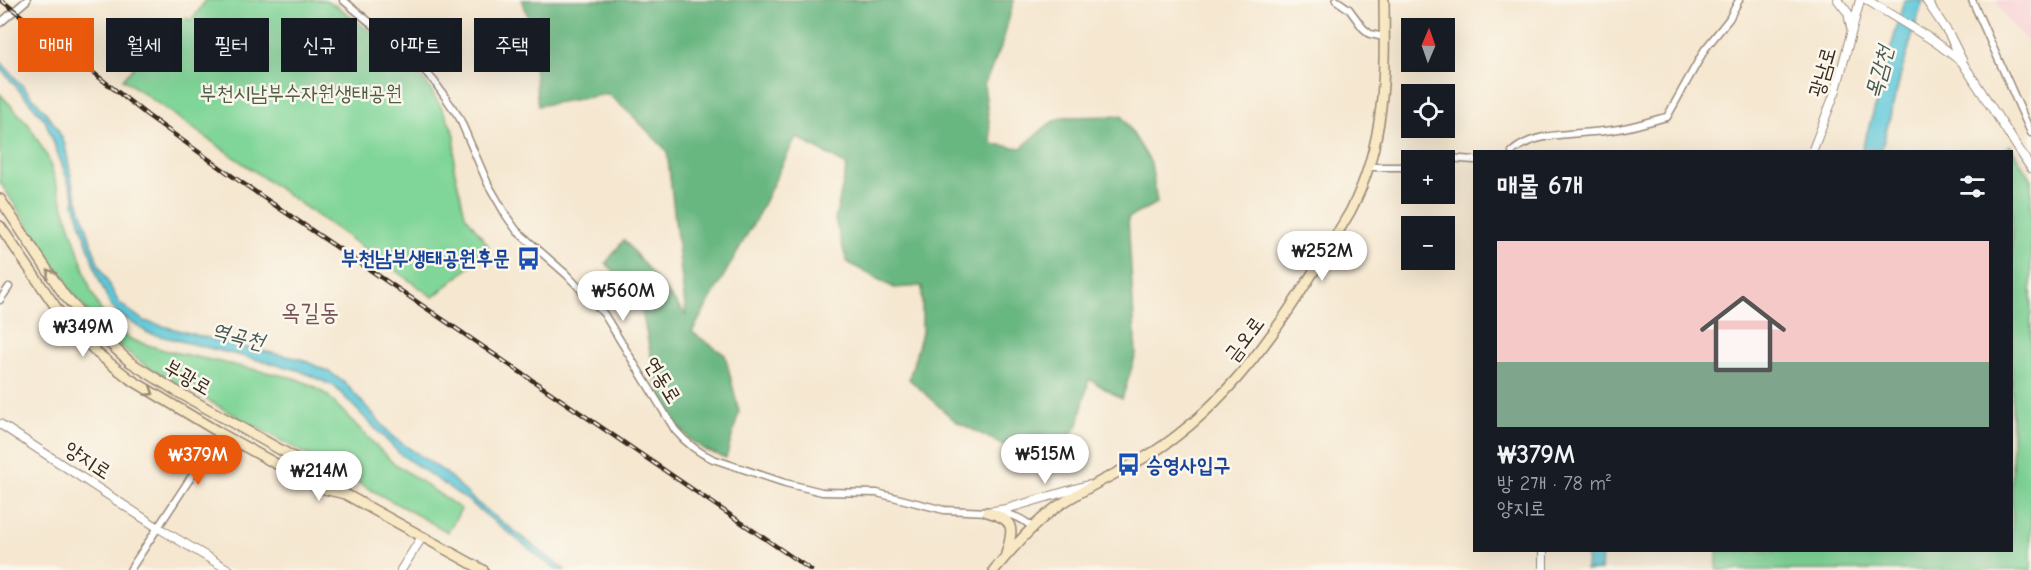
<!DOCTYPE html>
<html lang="ko">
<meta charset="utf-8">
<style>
body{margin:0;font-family:"Comic Neue","Poor Story",sans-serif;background:#242831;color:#f1f3f6;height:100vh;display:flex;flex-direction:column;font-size:22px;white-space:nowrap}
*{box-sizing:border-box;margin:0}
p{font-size:20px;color:#9ea1a6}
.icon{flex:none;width:33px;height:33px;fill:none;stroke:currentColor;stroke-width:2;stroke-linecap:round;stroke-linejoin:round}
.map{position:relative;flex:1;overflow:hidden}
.details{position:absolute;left:1473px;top:150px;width:540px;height:402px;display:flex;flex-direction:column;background:#171b24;border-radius:0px;box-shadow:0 6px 24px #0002}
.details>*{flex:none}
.top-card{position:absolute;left:18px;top:18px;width:570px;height:54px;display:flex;gap:12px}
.needle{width:39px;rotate:2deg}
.tools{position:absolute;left:1401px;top:18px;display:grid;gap:12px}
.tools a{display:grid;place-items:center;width:54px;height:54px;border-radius:0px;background:#171b24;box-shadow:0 6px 24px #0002;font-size:30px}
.price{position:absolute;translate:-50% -51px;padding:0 14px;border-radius:21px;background:#fff;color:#222;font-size:20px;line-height:39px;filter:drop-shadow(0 2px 3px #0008)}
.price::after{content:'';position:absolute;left:50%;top:36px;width:18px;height:14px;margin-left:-9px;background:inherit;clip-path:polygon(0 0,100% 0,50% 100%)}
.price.active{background:#ea580c;color:#fff}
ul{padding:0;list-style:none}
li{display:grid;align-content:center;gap:12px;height:318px;padding:0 24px}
li span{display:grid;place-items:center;height:186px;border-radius:0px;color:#555}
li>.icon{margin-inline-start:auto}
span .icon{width:108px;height:108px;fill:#fffc;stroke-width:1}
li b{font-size:26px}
h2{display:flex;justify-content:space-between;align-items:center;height:72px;padding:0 24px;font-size:26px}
.tag{padding:0 21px;border-radius:0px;background:#171b24;box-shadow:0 6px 24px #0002;font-size:21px;line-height:54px}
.tag.active{background:#ea580c;color:#fff}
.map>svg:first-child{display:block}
.built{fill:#f7cfd4}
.green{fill:#80d598;stroke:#5e805b;stroke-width:1.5}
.forest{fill:#68b680;stroke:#52704f;stroke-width:1.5}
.water{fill:#5ec8d9;stroke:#4c797c;stroke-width:1.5}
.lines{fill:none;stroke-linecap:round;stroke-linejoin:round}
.minor-casing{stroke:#988877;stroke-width:9}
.tertiary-casing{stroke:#988877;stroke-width:10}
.secondary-casing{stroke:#988877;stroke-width:12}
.minor{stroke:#fff;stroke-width:6}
.tertiary{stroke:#fff;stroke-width:8}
.secondary{stroke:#f8e8c3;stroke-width:9}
.rail-casing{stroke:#3b2a1e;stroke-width:4.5}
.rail{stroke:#fbf7ec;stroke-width:2;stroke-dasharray:7;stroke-linecap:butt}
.oneway{stroke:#9a8970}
.labels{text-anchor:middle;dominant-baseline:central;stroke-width:5;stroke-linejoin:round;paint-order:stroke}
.street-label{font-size:21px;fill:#3b2a1e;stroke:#fbf7ec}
.park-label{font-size:21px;fill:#505d43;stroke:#fbf7ec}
.transit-label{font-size:21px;font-weight:bold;fill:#164399;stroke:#fbf7ec;text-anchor:end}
.water-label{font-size:22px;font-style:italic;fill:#465956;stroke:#fbf7ec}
.quarter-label{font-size:24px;fill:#775357;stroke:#fbf7ec}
</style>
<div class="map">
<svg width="2031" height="570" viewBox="0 0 2031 570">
<rect width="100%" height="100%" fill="#fbf7ec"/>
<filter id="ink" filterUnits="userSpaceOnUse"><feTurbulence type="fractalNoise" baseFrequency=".0167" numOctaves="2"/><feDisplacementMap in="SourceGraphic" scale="12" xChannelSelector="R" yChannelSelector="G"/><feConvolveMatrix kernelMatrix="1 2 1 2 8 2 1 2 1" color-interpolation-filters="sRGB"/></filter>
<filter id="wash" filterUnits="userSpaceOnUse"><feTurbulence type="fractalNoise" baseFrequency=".008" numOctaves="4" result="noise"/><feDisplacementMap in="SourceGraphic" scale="24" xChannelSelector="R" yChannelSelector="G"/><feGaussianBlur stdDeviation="1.35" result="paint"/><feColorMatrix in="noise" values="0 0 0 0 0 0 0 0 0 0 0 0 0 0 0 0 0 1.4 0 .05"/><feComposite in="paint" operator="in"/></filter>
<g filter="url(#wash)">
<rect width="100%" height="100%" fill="#f5e7d0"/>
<!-- built -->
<path class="built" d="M1996 0H2031V45L2006 19Z"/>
<!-- green -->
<path class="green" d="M206 0H325L338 7 404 58 427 84 443 110 455 135 454 168 465 215 488 245 489 251 433 297 123 79 138 63 153 61 167 56 173 45 175 24 184 18 192 20Z
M0 94 29 125 48 158 91 291 101 311 116 328 132 340 164 350 294 378 311 385 327 395 391 461 461 509 448 532 187 389 145 365 121 347 95 321 70 290 0 182Z
M2010 145 2031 180V570H1717V551L2012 550V152L2002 151Z"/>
<!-- forest -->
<path class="forest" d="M522 0H1014L1001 47 984 85 992 144 1021 148 1049 124 1063 117 1122 116 1151 163 1157 203 1128 218 1136 354 1122 399 1089 379 1078 425 1049 462 1023 455 955 421 909 379 922 333V286L894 288 847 262 835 220 847 165 796 137 757 217 692 332 725 355 739 412 726 458 705 450 690 440 674 422 658 391 640 301 606 263 624 240 686 315 667 151 634 117 608 94 538 106 529 19Z"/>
<!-- water -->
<path class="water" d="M1904 0H1923L1901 74 1881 151 1861 152 1875 107Z
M0 61 44 110 57 128 65 145 72 182 98 263 119 303 144 321 238 346 301 359 331 373 346 384 394 438 446 473 476 502 565 570H556L467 500 400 454 334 386 298 370 148 333 119 314 110 304 98 277 74 203 75 199 45 120 0 68Z
M1587 551H1602L1601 570H1586Z"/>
</g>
<g filter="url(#ink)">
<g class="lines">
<defs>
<path id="minor" d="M343 0 414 59 434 81 459 117 488 184 507 217 517 231 566 274 604 314 675 430C686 443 697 452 713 459L785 483 822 492 877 493 944 510 989 512
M1336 0 1349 9 1363 28 1370 34 1384 37
M1972 0 2031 133
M0 23 27 0
M1512 152C1535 130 1582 135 1612 130 1631 128 1649 121 1667 117L1705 49 1729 19 1739 0
M1421 160 1436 157 1474 160
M1370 167H1402L1412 163
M0 300 9 287
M999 513C1013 514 1023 518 1033 528
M130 570 220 433"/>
<path id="tertiary" d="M1838 0 1848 13 1851 28
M1867 0 1934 41 1962 62 2031 168
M1926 0 1949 34 1962 60
M1812 152 1836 90 1860 0
M0 424 157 527 229 570
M987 512 1006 509 1088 485
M1543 550V570
M401 570 422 537"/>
<path id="secondary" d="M0 199 64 295 98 333 130 362 176 391 327 476 345 494
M0 226 62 316 97 353 130 379 220 433 320 488 345 494 483 570
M987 512C1015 520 1014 528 1006 554
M994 570C1013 548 1034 523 1058 506 1097 480 1142 464 1179 434 1251 378 1304 289 1350 212 1386 143 1385 75 1384 0"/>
</defs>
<!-- minor casing -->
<use href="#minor" class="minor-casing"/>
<!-- tertiary casing -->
<use href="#tertiary" class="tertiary-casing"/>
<!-- secondary casing -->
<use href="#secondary" class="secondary-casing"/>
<!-- minor -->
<use href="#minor" class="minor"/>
<!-- tertiary -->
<use href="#tertiary" class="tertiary"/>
<!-- secondary -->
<use href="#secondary" class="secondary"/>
<defs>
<path id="rail" d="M1 0 147 115 235 178 811 570"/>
</defs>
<!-- rail casing -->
<use href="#rail" class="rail-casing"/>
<!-- rail -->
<use href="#rail" class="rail"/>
</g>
<!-- one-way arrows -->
<defs><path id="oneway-chevron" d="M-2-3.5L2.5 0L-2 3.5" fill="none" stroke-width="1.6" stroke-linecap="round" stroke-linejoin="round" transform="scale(1.5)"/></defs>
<g class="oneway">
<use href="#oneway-chevron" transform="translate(50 273) rotate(-124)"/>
<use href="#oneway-chevron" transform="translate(150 392) rotate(32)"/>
</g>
</g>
<!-- icons -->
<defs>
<symbol id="bus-bare" viewBox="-9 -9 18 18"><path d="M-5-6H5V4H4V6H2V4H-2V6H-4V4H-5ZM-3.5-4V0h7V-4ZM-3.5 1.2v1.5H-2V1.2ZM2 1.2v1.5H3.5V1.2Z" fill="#1a4fb4" stroke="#fbf7ec" stroke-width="2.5" paint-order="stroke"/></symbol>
</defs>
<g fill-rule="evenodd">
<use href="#bus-bare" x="512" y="242" width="33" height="33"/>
<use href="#bus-bare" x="1112" y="448" width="33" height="33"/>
</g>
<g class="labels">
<!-- street labels -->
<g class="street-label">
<text transform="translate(1822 72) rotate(-74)">광남로</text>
<text transform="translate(1244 339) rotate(-53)">금오로</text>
<text transform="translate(188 377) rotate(30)">부광로</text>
<text transform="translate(663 380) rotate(59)">연동로</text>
<text transform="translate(88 460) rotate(33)">양지로</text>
</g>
<!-- park labels -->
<g class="park-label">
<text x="301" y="93">부천시남부수자원생태공원</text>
</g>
<!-- transit labels -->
<g class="transit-label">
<text x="510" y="258">부천남부생태공원후문</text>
<text x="1146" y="465" text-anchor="start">승영사입구</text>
</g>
<!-- water labels -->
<g class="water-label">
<text transform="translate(1879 72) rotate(-75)">목감천</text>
<text transform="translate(238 336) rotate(14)">역곡천</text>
</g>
<!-- quarter labels -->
<g class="quarter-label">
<text x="310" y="312">옥길동</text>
</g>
</g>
</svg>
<div class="tools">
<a><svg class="needle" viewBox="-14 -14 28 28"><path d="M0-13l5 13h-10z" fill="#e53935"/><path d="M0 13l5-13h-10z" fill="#9ea1a6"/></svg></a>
<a><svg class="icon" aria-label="locate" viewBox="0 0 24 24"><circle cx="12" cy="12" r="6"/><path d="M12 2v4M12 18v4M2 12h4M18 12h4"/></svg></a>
<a>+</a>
<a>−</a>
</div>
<b class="price" style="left:1322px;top:282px">₩252M</b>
<b class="price" style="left:623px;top:322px">₩560M</b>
<b class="price" style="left:83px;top:358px">₩349M</b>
<b class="price" style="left:1045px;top:485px">₩515M</b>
<b class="price active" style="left:198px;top:486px">₩379M</b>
<b class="price" style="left:319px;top:502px">₩214M</b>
<div class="top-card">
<a class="tag active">매매</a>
<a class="tag">월세</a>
<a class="tag">필터</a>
<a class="tag">신규</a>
<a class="tag">아파트</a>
<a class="tag">주택</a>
</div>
<section class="details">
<h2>매물 6개<svg class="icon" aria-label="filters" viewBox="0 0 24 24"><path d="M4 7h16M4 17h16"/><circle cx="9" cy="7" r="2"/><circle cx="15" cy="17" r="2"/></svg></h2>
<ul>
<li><span style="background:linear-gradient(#f6c9c9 65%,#7fa58c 0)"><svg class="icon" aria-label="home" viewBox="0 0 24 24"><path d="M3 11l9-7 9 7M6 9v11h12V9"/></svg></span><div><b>₩379M</b><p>방 2개 · 78 m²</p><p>양지로</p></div></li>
</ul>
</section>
</div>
